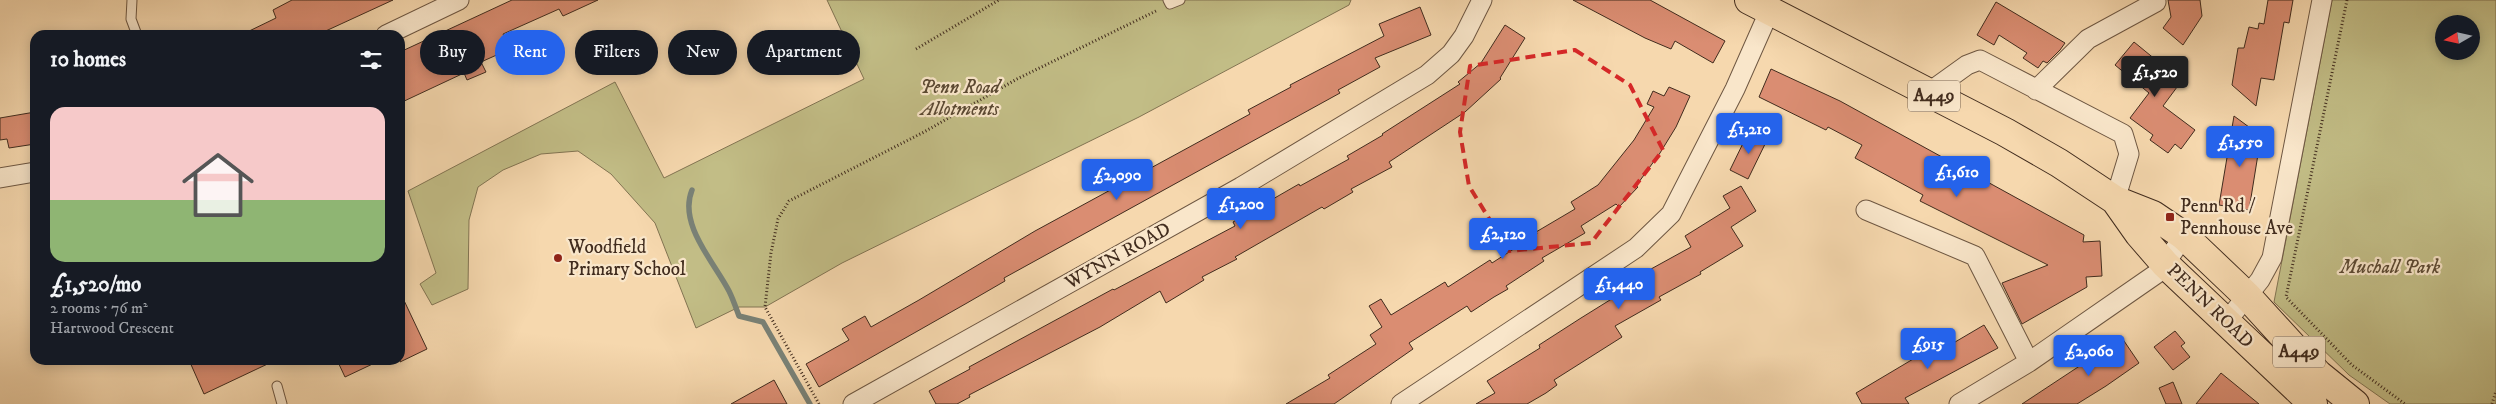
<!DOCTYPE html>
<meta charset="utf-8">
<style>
body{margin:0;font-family:"IM FELL DW Pica",serif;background:#242831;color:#f1f3f6;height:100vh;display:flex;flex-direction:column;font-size:19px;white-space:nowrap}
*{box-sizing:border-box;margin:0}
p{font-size:16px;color:#9ea1a6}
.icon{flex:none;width:28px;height:28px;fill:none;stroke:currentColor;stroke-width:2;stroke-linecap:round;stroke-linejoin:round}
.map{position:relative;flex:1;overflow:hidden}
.panel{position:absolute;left:30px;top:30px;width:375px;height:335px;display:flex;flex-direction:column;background:#171b24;border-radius:15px;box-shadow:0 2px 12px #0003}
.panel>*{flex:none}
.guide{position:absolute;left:420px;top:30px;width:475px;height:45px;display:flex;gap:10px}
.needle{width:32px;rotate:261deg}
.controls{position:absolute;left:2435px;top:15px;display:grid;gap:10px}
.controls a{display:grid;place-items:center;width:45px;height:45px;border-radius:50%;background:#171b24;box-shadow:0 2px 12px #0003;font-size:25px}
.price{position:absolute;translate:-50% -42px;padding:0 11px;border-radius:5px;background:#2563eb;color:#fff;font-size:16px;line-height:32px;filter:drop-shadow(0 1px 2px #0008)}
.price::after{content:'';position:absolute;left:50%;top:30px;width:15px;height:11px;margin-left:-8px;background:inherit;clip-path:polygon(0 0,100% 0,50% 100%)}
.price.active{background:#222;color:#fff}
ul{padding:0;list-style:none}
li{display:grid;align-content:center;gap:10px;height:265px;padding:0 20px}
li span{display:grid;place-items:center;height:155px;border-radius:15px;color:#555}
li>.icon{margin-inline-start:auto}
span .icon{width:90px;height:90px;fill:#fffc;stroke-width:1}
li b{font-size:21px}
h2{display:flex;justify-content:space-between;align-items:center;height:60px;padding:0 20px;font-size:21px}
.tag{padding:0 18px;border-radius:22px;background:#171b24;box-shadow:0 2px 12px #0003;font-size:18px;line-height:45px}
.tag.active{background:#2563eb;color:#fff}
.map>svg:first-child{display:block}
.green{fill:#c2bd86;stroke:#827452;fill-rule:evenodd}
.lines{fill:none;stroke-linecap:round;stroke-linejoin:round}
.stream{stroke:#798176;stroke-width:5.5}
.building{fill:#da8d72;stroke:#412c1e}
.service-casing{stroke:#6e5742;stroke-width:11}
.minor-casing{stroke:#6e5742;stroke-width:21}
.trunk-casing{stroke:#412c1e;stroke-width:30}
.path{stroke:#412c1e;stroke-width:3;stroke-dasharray:1 2.5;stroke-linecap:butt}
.service{stroke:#f9e6ca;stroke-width:9}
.minor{stroke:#f9e6ca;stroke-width:19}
.trunk{stroke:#f6d8ae;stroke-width:28}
.marked{fill:none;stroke:#d62828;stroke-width:4;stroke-dasharray:10 6;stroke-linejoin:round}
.poi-dot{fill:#8f2418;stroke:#f9e6ca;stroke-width:2}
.labels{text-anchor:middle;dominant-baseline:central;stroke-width:4.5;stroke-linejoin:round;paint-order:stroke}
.shield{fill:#f9e6ca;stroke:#786452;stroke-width:1}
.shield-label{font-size:18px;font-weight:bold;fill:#412c1e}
.park-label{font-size:19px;font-style:italic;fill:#5b4933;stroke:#f9e6ca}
.poi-label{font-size:19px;fill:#412c1e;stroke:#f9e6ca;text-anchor:start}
.street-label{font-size:19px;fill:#412c1e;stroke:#f9e6ca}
</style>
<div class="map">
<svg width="2496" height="404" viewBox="0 0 2496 404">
<rect width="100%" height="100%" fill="#f6d8ae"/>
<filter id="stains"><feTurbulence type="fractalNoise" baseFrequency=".004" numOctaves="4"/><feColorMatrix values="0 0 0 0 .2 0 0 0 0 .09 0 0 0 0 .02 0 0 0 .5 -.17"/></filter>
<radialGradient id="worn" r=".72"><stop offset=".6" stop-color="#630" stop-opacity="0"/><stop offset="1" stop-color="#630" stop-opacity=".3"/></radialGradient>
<!-- green -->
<path class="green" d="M827 0H1351L1349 5 1139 117 842 263 765 307H739L696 328 655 223 611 174 578 151 541 154 503 170 478 187 469 220 468 289 432 305 420 284 436 273 408 191 615 82 664 178 864 79Z
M2332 0H2496V404H2390L2349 375 2274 302ZM2444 24H2471V51H2444Z"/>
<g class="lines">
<!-- stream -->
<path class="stream" d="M692 190C678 224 714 262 729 291 733 299 736 308 739 316L763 322 810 404"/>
</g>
<!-- building -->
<path class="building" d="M292 0H393L317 35H241L276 18 273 10Z
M512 0H598L563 16 559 9 503 34 510 49 481 62 486 72 467 80 464 73 400 103V52Z
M1573 0H1650L1725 41 1713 63 1675 41 1671 49 1645 38Z
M2168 0H2200L2202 16 2183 45 2163 28 2171 17Z
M2268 0H2293L2289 23 2284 22 2274 80 2261 78 2256 106 2232 85 2238 48H2244L2249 27 2258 29 2259 23 2264 24Z
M1996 2 2065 43 2060 50 2047 63 2043 61 2038 68 2023 58 2027 53 1999 35 1994 45 1977 35Z
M1420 7 1431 35 1375 58 1380 67 1338 90 1340 93 1004 278 1005 281 967 303 819 387 806 364 849 340 842 329 865 316 871 327 919 300 1035 231 1250 114 1248 110 1291 87 1290 85 1384 36 1379 24Z
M1505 25 1525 38 1500 78 1501 79 1465 112 1389 162 1392 167 1351 189 1353 192 1324 209 1322 207 1235 257 1237 259 1202 277 1204 280 1166 303 1160 291 1100 327 969 395 970 397 957 404H936L929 391 970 369 969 367 1113 289 1114 290 1235 226 1233 222 1299 184 1300 186 1349 159 1347 156 1383 135 1382 134 1460 84 1458 82 1481 63Z
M2134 42 2167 69 2168 68 2183 79 2163 106 2195 130 2181 149 2175 144 2168 153 2150 140 2153 135 2130 118 2149 93 2115 65Z
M1771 69 1840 101 2084 235 2083 242 2100 241 2102 276 2086 277 2087 287 2022 324 2002 283 2048 265 1920 201 1923 195 1855 158 1862 145 1828 127 1826 130 1759 97Z
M1669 87 1690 96 1676 127 1660 153 1636 186 1638 187 1619 207 1616 204 1581 226 1585 233 1542 258 1544 261 1506 286 1508 289 1494 297 1471 312 1467 306 1409 343 1413 349 1334 404H1286L1330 378 1328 375 1376 344 1370 335 1382 327 1369 306 1381 299 1391 315 1445 282 1448 287 1490 260 1492 263 1537 234 1536 232 1575 209 1571 202 1598 185 1634 140 1654 107 1647 104 1653 91 1664 96Z
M35 112V144L9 148 7 139 0 140V118Z
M2234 116 2253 130 2251 141 2260 142 2249 210 2219 205Z
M1749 131 1767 140 1748 179 1730 170Z
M1741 186 1756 211 1731 227 1743 246 1700 272 1701 274 1659 297 1661 300 1615 326 1622 337 1554 380 1557 385 1546 393 1527 404H1476L1495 393 1487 381 1540 348 1539 345 1581 318 1626 290 1625 287 1653 271 1651 269 1691 247 1685 236 1730 208 1723 196Z
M400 292 427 349 400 362Z
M1984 325 1998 348 1905 398 1909 404H1862L1856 393 1930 349 1933 355Z
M2175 331 2185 343 2181 346 2190 357 2173 370 2154 347Z
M2122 338 2139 363 2106 386 2077 404H2022Z
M189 360H276L204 394Z
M337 360H381L345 377Z
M2221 373 2259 404H2196Z
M774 380 787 404H731Z
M2173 382 2182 404H2166L2159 388Z"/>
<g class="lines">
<defs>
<path id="service" d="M132 0 131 19 137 35
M1168 0 1170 4 1180 0
M277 386 282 404"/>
<path id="minor" d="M386 35 459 0
M2036 90 2088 39 2156 2
M1928 93 1967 65 1980 60 2123 134 2129 154 2115 200
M0 178 35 172
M1866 210 1975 256 2029 362
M2226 322 2260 280 2272 258 2322 0
M853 404 1241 187 1427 75 1451 54 1464 36 1482 0
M1401 404 1636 248 1671 214 1735 89 1769 12
M1959 404 2029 362 2159 272 2184 236"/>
<path id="trunk" d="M1749 0 2005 132 2059 163 2115 200 2153 215 2184 236 2247 296 2318 374 2355 404
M2115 200 2139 234 2165 264 2313 404"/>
</defs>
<!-- service casing -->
<use href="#service" class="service-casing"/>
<!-- minor casing -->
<use href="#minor" class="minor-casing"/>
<!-- trunk casing -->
<use href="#trunk" class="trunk-casing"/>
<!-- path -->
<path class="path" d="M2347 0 2286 297 2352 365 2405 404
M916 49 999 0
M819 404 765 307 771 253 778 219 789 201 924 132 1017 79 1158 10
M2492 404 2496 391"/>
<!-- service -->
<use href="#service" class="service"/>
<!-- minor -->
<use href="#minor" class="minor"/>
<!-- trunk -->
<use href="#trunk" class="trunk"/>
</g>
<!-- marked area -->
<path class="marked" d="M1575 50 1630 85 1663 150 1591 243 1509 251 1469 186 1460 132 1470 66Z"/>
<!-- markers -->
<g class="poi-dot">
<rect x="2165" y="212" width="10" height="10" rx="2.5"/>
<circle cx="558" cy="258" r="5"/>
</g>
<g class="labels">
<!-- shield labels -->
<g class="shield">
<rect x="1908" y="80.5" width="52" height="31" rx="4"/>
<rect x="2273" y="336.5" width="52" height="31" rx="4"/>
</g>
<g class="shield-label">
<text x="1934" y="96">A449</text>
<text x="2299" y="352">A449</text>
</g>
<!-- park labels -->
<g class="park-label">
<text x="960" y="87">Penn Road<tspan x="960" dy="22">Allotments</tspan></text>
<text x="2390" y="267">Muchall Park</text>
</g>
<!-- poi labels -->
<g class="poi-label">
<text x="2180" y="206">Penn Rd /<tspan x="2180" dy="22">Pennhouse Ave</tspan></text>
<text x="568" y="247">Woodfield<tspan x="568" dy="22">Primary School</tspan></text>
</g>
<!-- street labels -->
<g class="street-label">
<text transform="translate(1118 256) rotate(-29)">WYNN ROAD</text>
<text transform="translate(2210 306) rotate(44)">PENN ROAD</text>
</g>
</g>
<rect width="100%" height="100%" filter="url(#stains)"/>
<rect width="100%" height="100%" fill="url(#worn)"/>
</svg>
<div class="controls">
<a><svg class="needle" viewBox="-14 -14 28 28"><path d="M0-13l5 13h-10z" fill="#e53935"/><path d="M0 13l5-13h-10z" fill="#9ea1a6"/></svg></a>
</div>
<b class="price active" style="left:2155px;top:98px">£1,520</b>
<b class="price" style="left:1749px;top:155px">£1,210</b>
<b class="price" style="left:2240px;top:168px">£1,550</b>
<b class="price" style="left:1957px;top:198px">£1,610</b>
<b class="price" style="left:1117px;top:201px">£2,090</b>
<b class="price" style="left:1241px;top:230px">£1,200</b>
<b class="price" style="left:1503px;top:260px">£2,120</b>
<b class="price" style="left:1619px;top:310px">£1,440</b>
<b class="price" style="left:1928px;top:370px">£915</b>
<b class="price" style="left:2089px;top:377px">£2,060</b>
<div class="guide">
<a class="tag">Buy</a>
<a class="tag active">Rent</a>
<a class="tag">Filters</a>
<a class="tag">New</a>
<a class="tag">Apartment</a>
</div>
<section class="panel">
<h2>10 homes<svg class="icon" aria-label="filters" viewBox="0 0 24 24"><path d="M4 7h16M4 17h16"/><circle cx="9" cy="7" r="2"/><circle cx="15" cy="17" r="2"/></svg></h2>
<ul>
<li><span style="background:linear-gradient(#f6c9c9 60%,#8fb573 0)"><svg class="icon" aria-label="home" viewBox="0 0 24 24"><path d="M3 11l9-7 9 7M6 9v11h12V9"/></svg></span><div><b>£1,520/mo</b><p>2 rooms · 76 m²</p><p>Hartwood Crescent</p></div></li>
</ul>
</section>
</div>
